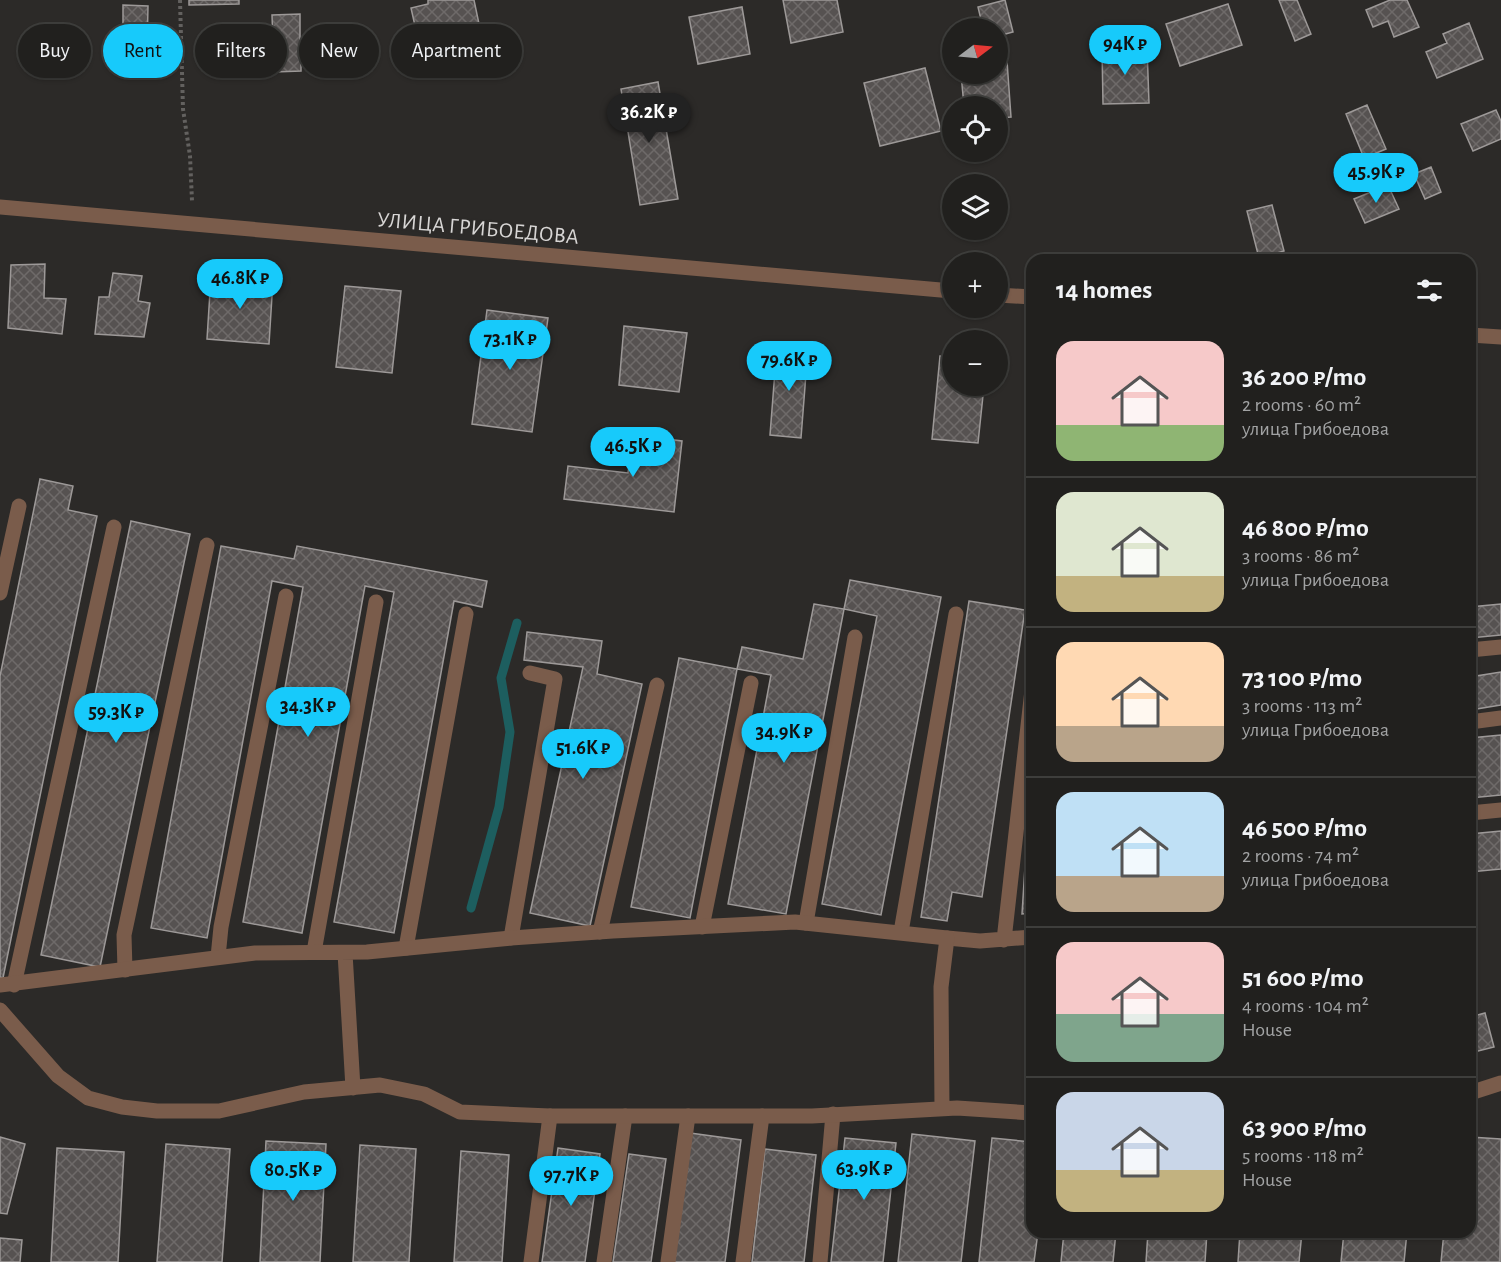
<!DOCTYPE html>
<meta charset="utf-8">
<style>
body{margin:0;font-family:"Alegreya Sans",sans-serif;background:#292827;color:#f1f3f6;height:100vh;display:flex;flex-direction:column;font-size:22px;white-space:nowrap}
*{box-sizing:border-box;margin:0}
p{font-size:20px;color:#a2a3a4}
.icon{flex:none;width:33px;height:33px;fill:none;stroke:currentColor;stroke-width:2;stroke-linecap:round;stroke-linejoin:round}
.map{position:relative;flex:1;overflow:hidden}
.sheet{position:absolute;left:1026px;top:254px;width:450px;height:984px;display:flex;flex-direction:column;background:#21201e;border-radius:18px;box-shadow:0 2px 4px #0004,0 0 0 2px #3e3e3c}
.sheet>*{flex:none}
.guide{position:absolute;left:18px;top:24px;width:570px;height:54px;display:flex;gap:12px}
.needle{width:39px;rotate:74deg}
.buttons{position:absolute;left:942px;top:18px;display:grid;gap:12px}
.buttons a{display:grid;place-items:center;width:66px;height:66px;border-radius:50%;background:#21201e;box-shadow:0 2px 4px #0004,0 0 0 2px #3e3e3c;font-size:30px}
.price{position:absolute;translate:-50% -51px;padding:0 14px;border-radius:21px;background:#17cafb;color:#111;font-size:20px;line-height:39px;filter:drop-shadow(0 2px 3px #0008)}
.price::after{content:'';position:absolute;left:50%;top:36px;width:18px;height:14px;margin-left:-9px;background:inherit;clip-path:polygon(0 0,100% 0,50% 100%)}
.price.current{background:#222;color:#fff}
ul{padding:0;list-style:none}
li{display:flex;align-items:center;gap:18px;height:150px;padding:0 30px}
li+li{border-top:2px solid #3e3e3c}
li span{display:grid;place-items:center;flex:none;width:168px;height:120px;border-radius:18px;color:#555}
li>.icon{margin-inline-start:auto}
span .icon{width:72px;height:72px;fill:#fffc;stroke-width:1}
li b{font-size:26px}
h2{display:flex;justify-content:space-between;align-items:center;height:72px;padding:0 30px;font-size:26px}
.pill{padding:0 21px;border-radius:27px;background:#21201e;box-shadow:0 2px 4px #0004,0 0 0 2px #3e3e3c;font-size:21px;line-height:54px}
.pill.current{background:#17cafb;color:#111}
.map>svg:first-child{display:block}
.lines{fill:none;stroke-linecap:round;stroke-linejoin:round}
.stream{stroke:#1d5e5f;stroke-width:9}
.building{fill:url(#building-cross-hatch);stroke:#9d9998;stroke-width:1.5}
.path{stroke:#63615f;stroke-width:4;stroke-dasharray:3 3;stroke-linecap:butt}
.service{stroke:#7a5c4b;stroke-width:15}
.minor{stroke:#7a5c4b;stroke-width:15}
.labels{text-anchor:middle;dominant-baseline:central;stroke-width:4.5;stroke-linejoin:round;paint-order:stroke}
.street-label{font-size:22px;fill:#d8d6d5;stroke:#2c2a28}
</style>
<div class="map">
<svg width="1501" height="1262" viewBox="0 0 1501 1262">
<defs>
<pattern id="building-cross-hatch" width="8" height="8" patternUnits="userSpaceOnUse" patternTransform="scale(1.5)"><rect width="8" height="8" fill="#565251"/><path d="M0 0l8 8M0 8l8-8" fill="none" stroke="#6e6a69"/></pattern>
</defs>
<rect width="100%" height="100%" fill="#2c2a28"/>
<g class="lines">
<!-- stream -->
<path class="stream" d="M471 908 499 807 510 732 501 678 517 623"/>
</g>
<!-- building -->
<path class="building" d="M189 0H239V4L189 5Z
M428 0H474L483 43 456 49 458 62 431 68 428 55 422 57 411 8 428 4Z
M783 0H837L843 32 791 43Z
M1005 0 1013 32 998 36V28H983L978 7Z
M1279 0H1297L1311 34 1295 41Z
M1390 0H1407L1419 27 1394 37 1388 21 1373 27 1366 10Z
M1228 4 1242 45 1180 66 1166 24Z
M123 5 148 6 147 51H123Z
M742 7 750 54 698 64 689 17Z
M300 14V41H315L316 60H301V71L274 72 272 15Z
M1469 23 1483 59 1437 78 1426 52 1447 43 1443 34Z
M1147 47 1149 103 1103 104 1102 49Z
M1007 61 1011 117 998 118V106H964L961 74H998V62Z
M925 68 941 131 880 146 864 83Z
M658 82 678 199 640 205 621 89Z
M1367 105 1386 149 1364 158 1346 114Z
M1496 110 1501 121V139L1473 151 1461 124Z
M1431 167 1441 192 1425 199 1414 174Z
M1388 185 1399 209 1365 223 1354 199Z
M1272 205 1284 251 1259 258 1247 211Z
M45 264 44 298 66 299 62 334 8 328 11 265Z
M113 273 142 276 138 301 150 303 144 337 95 334 99 297H109Z
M211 276 273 280 269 344 207 339Z
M345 286 401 291 392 373 336 367Z
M487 310 548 318 532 432 472 424Z
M624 326 687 333 679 392 619 385Z
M777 345 808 348 801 438 770 435Z
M940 356 952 358V386H984L978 443 932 439Z
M633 435 682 441 674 512 564 499 568 466 628 473Z
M40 479 73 486 68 510 97 516 3 978 0 977V676Z
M131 521 190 534 100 967 41 955Z
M221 546 294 559 297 546 487 581 482 607 454 601 394 933 334 922 394 592 365 586 302 933 243 922 303 587 272 581 207 938 151 928Z
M850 580 941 597 881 915 822 904 877 616 844 609Z
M969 601 1025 610 982 897 952 892 947 921 921 917Z
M814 604 844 609 786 914 728 904 771 675 737 669 742 647 803 659Z
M1501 604V635L1470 638V607Z
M527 632 602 641 597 674 642 684 590 926 530 913 583 667 524 660Z
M679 658 737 669 690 918 631 907Z
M1501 672V705L1470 710V677Z
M1501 735V795L1470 798V738Z
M1032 757V913L1022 914Z
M1501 831V869L1470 872V834Z
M1485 1013 1494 1047 1470 1053V1017Z
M690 1133 741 1140 725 1262H673Z
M912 1134 975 1141 961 1262H898Z
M0 1137 25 1144 7 1214 0 1213Z
M1470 1137 1501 1139 1500 1262H1441L1444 1232H1470Z
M845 1138 896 1143 883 1262H831Z
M992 1138 1032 1142V1232H1038L1034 1262H979Z
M266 1141 326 1144 320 1262H260Z
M166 1144 230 1149 222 1262H157Z
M360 1145 416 1149 409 1262H353Z
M57 1148 124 1152 118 1262H51Z
M558 1148 600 1154 585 1262H542Z
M765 1149 816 1155 804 1262H752Z
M461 1151 509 1155 502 1262H454Z
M629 1154 666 1159 651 1262H613Z
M1064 1232H1116L1113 1262H1061Z
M1148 1232H1207L1205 1262H1146Z
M1240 1232H1302L1299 1262H1238Z
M1344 1232H1407L1404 1262H1341Z
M0 1238 22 1240 20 1262H0Z"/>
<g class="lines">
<!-- path -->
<path class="path" d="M180 0 183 109 190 156 192 201"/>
<!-- service -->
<path class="service" d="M0 593 19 506
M1470 650 1501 647
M1470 722 1501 718
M1470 813 1501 810
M806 923 855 637
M702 927 751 683
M600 932 657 685
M901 932 956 614
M511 938 555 679 530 673
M947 938 980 941 1032 937
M1004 940 1032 690
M406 948 466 614
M314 952 376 602
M218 957 221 927 286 596
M125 970 124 935 207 545
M14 985 114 527
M531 1262 550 1116
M604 1262 625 1116
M668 1262 688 1116
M743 1262 762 1116
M820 1262 833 1114"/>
<!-- minor -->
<path class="minor" d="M0 207 952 291
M998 295 1032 297
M1470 335 1501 337
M345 953 353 1088
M0 985 255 953 367 952 511 938 613 931 795 922 947 938 941 987 942 1109
M0 1010 58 1076 88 1098 122 1107 157 1111H219L304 1092 380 1085 424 1094 460 1112 550 1116H812L957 1108 1032 1113
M1470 1093 1501 1083"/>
</g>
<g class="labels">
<!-- street labels -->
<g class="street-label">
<text transform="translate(478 228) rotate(5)">УЛИЦА ГРИБОЕДОВА</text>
</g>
</g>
</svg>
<div class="buttons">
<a><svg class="needle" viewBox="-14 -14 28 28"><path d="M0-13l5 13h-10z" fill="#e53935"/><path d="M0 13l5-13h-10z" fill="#a2a3a4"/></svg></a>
<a><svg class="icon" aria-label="locate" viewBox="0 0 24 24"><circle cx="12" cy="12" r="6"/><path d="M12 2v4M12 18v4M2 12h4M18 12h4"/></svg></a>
<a><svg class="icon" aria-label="layers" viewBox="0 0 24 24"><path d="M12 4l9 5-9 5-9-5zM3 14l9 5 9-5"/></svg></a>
<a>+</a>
<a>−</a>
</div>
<b class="price" style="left:1125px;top:76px">94K ₽</b>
<b class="price current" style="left:649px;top:144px">36.2K ₽</b>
<b class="price" style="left:1376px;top:204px">45.9K ₽</b>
<b class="price" style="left:240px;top:310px">46.8K ₽</b>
<b class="price" style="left:510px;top:371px">73.1K ₽</b>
<b class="price" style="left:789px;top:392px">79.6K ₽</b>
<b class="price" style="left:633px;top:478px">46.5K ₽</b>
<b class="price" style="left:308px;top:738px">34.3K ₽</b>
<b class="price" style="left:116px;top:744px">59.3K ₽</b>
<b class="price" style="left:784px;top:764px">34.9K ₽</b>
<b class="price" style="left:583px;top:780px">51.6K ₽</b>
<b class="price" style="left:864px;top:1201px">63.9K ₽</b>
<b class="price" style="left:293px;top:1202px">80.5K ₽</b>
<b class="price" style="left:571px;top:1207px">97.7K ₽</b>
<div class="guide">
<a class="pill">Buy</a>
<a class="pill current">Rent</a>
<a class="pill">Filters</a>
<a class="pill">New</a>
<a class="pill">Apartment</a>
</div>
<section class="sheet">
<h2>14 homes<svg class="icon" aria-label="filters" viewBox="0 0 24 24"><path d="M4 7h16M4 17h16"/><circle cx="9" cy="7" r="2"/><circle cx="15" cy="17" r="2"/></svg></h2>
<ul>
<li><span style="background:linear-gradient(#f6c9c9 70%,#8fb573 0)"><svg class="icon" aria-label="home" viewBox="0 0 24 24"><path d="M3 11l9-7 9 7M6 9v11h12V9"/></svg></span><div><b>36 200 ₽/mo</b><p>2 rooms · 60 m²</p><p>улица Грибоедова</p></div></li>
<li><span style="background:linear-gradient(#dfe7d0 70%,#c2b280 0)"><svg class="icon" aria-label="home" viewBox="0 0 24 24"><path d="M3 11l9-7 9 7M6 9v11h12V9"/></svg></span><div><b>46 800 ₽/mo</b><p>3 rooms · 86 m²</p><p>улица Грибоедова</p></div></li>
<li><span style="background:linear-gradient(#ffd9b3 70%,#b9a48a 0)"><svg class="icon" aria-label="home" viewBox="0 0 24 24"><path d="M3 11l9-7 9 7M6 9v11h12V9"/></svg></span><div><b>73 100 ₽/mo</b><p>3 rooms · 113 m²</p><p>улица Грибоедова</p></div></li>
<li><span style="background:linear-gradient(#bfe0f5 70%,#b9a48a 0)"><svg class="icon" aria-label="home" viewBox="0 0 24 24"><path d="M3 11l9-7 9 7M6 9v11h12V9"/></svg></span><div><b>46 500 ₽/mo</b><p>2 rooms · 74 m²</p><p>улица Грибоедова</p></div></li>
<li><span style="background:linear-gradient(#f6c9c9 60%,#7fa58c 0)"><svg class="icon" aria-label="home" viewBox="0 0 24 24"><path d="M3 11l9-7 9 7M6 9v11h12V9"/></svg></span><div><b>51 600 ₽/mo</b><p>4 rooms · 104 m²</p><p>House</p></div></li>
<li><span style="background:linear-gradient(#c9d6e8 65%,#c2b280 0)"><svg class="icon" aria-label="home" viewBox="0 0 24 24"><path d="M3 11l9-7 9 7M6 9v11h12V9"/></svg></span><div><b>63 900 ₽/mo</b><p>5 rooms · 118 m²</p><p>House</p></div></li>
</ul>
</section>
</div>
